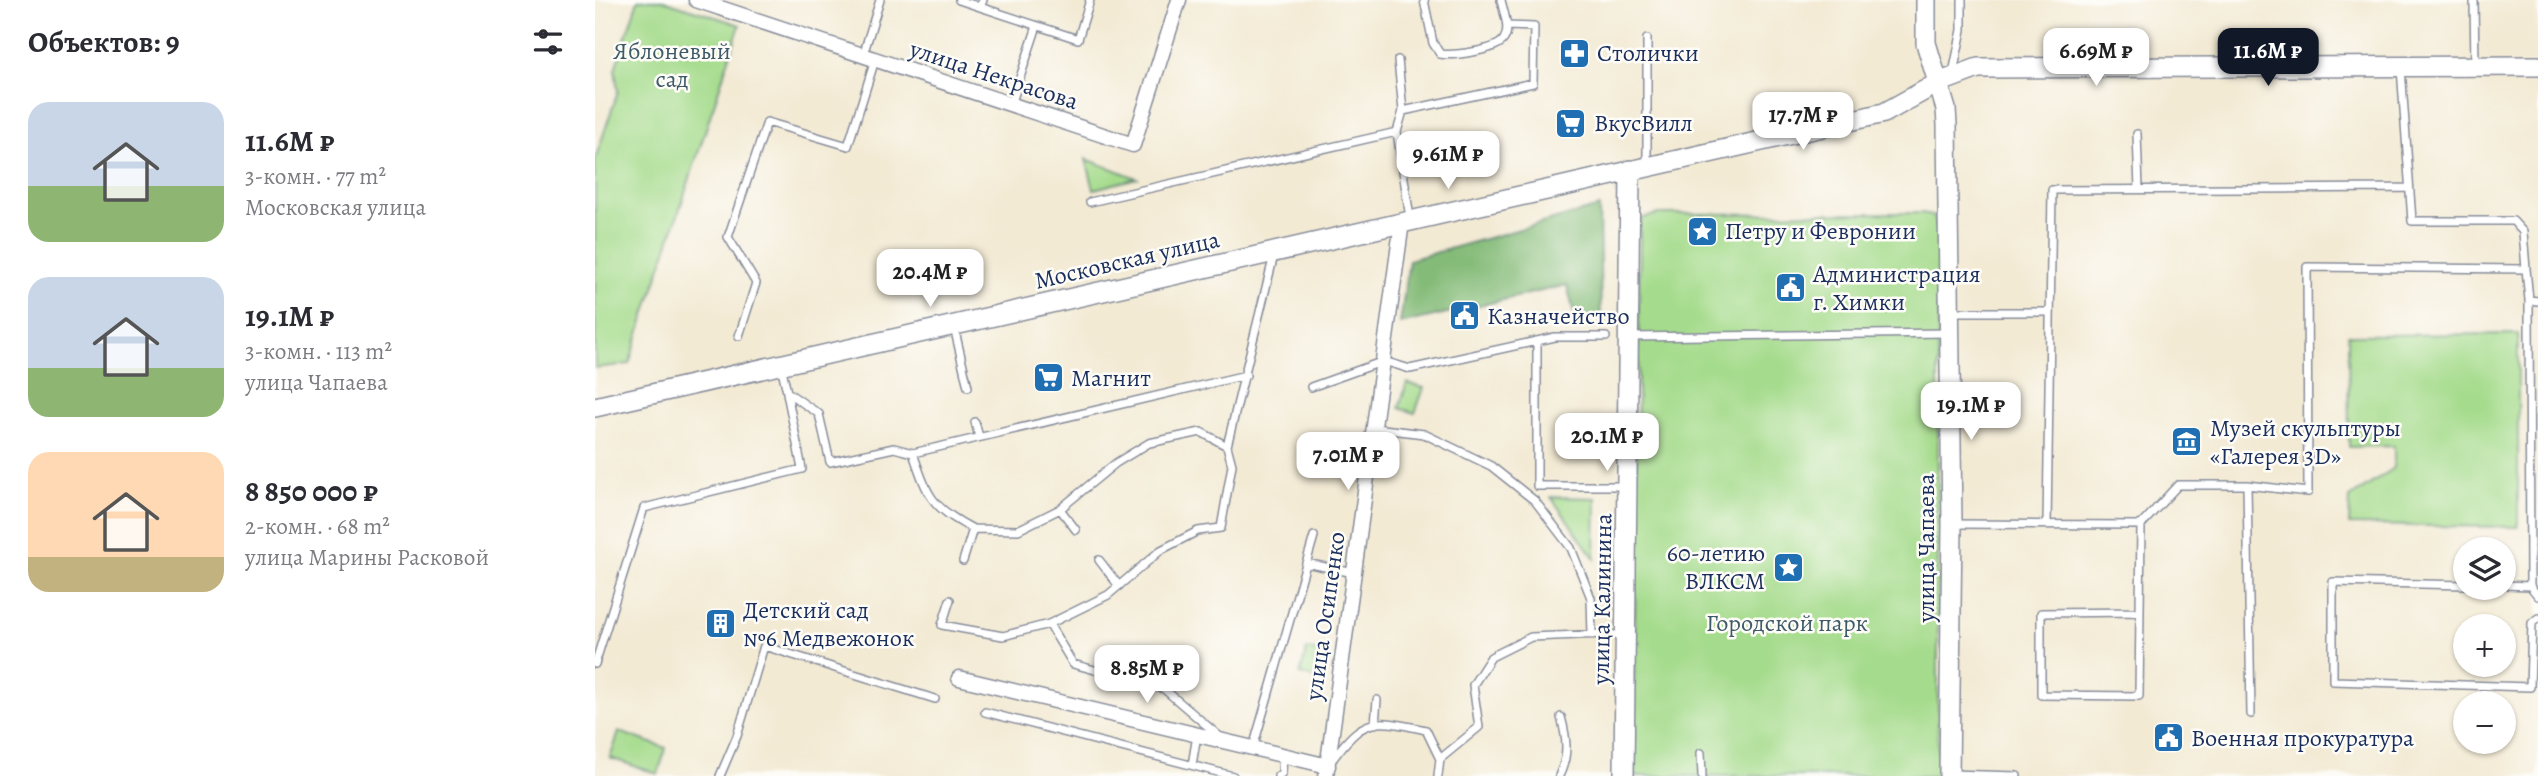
<!DOCTYPE html>
<html lang="ru">
<meta charset="utf-8">
<style>
body{margin:0;font-family:Alegreya,serif;background:#f7f7f7;color:#2b2b33;height:100vh;display:flex;flex-direction:column;font-size:26px;white-space:nowrap}
*{box-sizing:border-box;margin:0}
p{font-size:23px;color:#7c7c81}
.icon{flex:none;width:38px;height:38px;fill:none;stroke:currentColor;stroke-width:2;stroke-linecap:round;stroke-linejoin:round}
.map{position:relative;flex:1;overflow:hidden}
.side{display:flex;flex-direction:column;background:#fff;width:595px}
.side>*{flex:none}
.buttons{position:absolute;left:1858px;top:537px;display:grid;gap:14px}
.buttons a{display:grid;place-items:center;width:63px;height:63px;border-radius:50%;background:#fff;box-shadow:0 2px 5px #0004;font-size:35px}
.price{position:absolute;translate:-50% -60px;padding:0 16px;border-radius:14px;background:#fff;color:#222;font-size:23px;line-height:46px;filter:drop-shadow(0 2px 4px #0008)}
.price::after{content:'';position:absolute;left:50%;top:42px;width:21px;height:16px;margin-left:-10px;background:inherit;clip-path:polygon(0 0,100% 0,50% 100%)}
.price.selected{background:#111827;color:#fff}
ul{padding:0;list-style:none}
li{display:flex;align-items:center;gap:21px;height:175px;padding:0 28px}
li span{display:grid;place-items:center;flex:none;width:196px;height:140px;border-radius:21px;color:#555}
li>.icon{margin-inline-start:auto}
span .icon{width:84px;height:84px;fill:#fffc;stroke-width:1}
li b{font-size:30px}
h2{display:flex;justify-content:space-between;align-items:center;height:84px;padding:0 28px;font-size:30px}
main{display:flex;flex:1;min-height:0}
.map>svg:first-child{display:block}
.green{fill:#a5db8c;stroke:#608575;stroke-width:2}
.forest{fill:#84bb78;stroke:#50756b;stroke-width:2}
.lines{fill:none;stroke-linecap:round;stroke-linejoin:round}
.lane-casing{stroke:#878c99;stroke-width:10}
.street-casing{stroke:#878c99;stroke-width:17}
.secondary-casing{stroke:#878c99;stroke-width:22}
.lane{stroke:#fff;stroke-width:7}
.street{stroke:#fff;stroke-width:14}
.secondary{stroke:#fff;stroke-width:19}
.labels{text-anchor:middle;dominant-baseline:central;stroke-width:5;stroke-linejoin:round;paint-order:stroke}
.park-label{font-size:24px;fill:#3e5a6a;stroke:#fdfcf7}
.poi-label{font-size:24px;fill:#1b2f5e;stroke:#fdfcf7;text-anchor:start}
.street-label{font-size:24px;fill:#1b2f5e;stroke:#fdfcf7}
</style>
<main>
<section class="side">
<h2>Объектов: 9<svg class="icon" aria-label="filters" viewBox="0 0 24 24"><path d="M4 7h16M4 17h16"/><circle cx="9" cy="7" r="2"/><circle cx="15" cy="17" r="2"/></svg></h2>
<ul>
<li><span style="background:linear-gradient(#c9d6e8 60%,#8fb573 0)"><svg class="icon" aria-label="home" viewBox="0 0 24 24"><path d="M3 11l9-7 9 7M6 9v11h12V9"/></svg></span><div><b>11.6M ₽</b><p>3-комн. · 77 m²</p><p>Московская улица</p></div></li>
<li><span style="background:linear-gradient(#c9d6e8 65%,#8fb573 0)"><svg class="icon" aria-label="home" viewBox="0 0 24 24"><path d="M3 11l9-7 9 7M6 9v11h12V9"/></svg></span><div><b>19.1M ₽</b><p>3-комн. · 113 m²</p><p>улица Чапаева</p></div></li>
<li><span style="background:linear-gradient(#ffd9b3 75%,#c2b280 0)"><svg class="icon" aria-label="home" viewBox="0 0 24 24"><path d="M3 11l9-7 9 7M6 9v11h12V9"/></svg></span><div><b>8 850 000 ₽</b><p>2-комн. · 68 m²</p><p>улица Марины Расковой</p></div></li>
</ul>
</section>
<div class="map">
<svg width="1943" height="776" viewBox="0 0 1943 776">
<rect width="100%" height="100%" fill="#fdfcf7"/>
<filter id="ink" filterUnits="userSpaceOnUse"><feTurbulence type="fractalNoise" baseFrequency=".0143" numOctaves="2"/><feDisplacementMap in="SourceGraphic" scale="14" xChannelSelector="R" yChannelSelector="G"/><feConvolveMatrix kernelMatrix="1 2 1 2 8 2 1 2 1" color-interpolation-filters="sRGB"/></filter>
<filter id="wash" filterUnits="userSpaceOnUse"><feTurbulence type="fractalNoise" baseFrequency=".00686" numOctaves="4" result="noise"/><feDisplacementMap in="SourceGraphic" scale="28" xChannelSelector="R" yChannelSelector="G"/><feGaussianBlur stdDeviation="1.57" result="paint"/><feColorMatrix in="noise" values="0 0 0 0 0 0 0 0 0 0 0 0 0 0 0 0 0 1.4 0 .05"/><feComposite in="paint" operator="in"/></filter>
<g filter="url(#wash)">
<rect width="100%" height="100%" fill="#f3ead4"/>
<!-- green -->
<path class="green" d="M43 0H68L145 25 34 364 0 368V160L23 91 20 69Z
M491 159 542 178 499 189Z
M1328 213 1339 217 1343 229V776H1038L1045 223 1048 218 1063 214Z
M1923 334V527L1754 525 1755 498 1799 468V446L1754 447 1753 335Z
M812 383 829 388 820 413 804 408Z
M956 497 1001 498 1000 559Z
M712 649 729 654 722 679 705 674Z
M24 732 71 748 63 774 15 758Z"/>
<!-- forest -->
<path class="forest" d="M1004 207 1006 318 980 317 972 285 805 324 814 260Z"/>
</g>
<g filter="url(#ink)">
<g class="lines">
<defs>
<path id="lane" d="M364 0 385 7
M388 0 385 7 483 39 495 0
M829 0 838 43 845 54C857 56 902 51 909 39 916 29 908 11 906 0
M1879 0 1880 66
M1052 39V167
M268 55 285 0
M803 60 808 111 802 132 815 218
M1806 68 1817 221H1918L1928 232 1931 269
M1358 73 1367 30V0
M416 105 442 26
M808 111 938 83 939 27 912 26
M1542 134 1544 189
M495 202 802 132
M1934 300 1935 586 1943 596
M1354 312H1455
M359 327 373 387
M144 336 161 283 133 237 172 122 253 146 280 60
M1034 337 1354 333
M942 341V486H1032
M186 365 192 392 224 414 235 462 299 448 318 453 651 375
M716 387 789 361 815 369 960 337H1011
M380 422 384 437
M780 428 829 434 896 466 940 501 976 548 996 598 997 635
M632 446 679 255
M318 453C333 497 336 507 378 529
M1652 485 1656 714
M465 509 481 530
M1357 524 1546 525 1583 485H1652L1713 492 1712 267 1931 269 1934 300 1943 301
M1452 525 1457 190 1814 188
M504 560 524 586
M711 563 759 573
M1871 585 1738 582V681L1935 687 1937 623 1943 618
M1909 585 1935 586
M355 600 347 625 408 636 454 624 513 595 566 550 603 531 626 528 637 465 632 446 606 432 554 443 521 463 465 509 423 530 378 529 368 561
M1545 612 1446 613V695L1544 696 1546 525
M454 624 478 664 569 689 624 736
M0 664 49 508 207 469 192 393
M390 712 638 776
M780 724 782 700
M658 748 719 536
M1106 753 1107 776
M737 760C770 715 780 719 831 730L845 759
M597 765 602 735
M1355 774 1422 776
M125 776 142 736 169 646 340 699
M683 776 687 773 688 756
M843 776 845 759 884 727 878 685 896 657 936 637 1010 634 1030 636
M964 776C974 755 972 739 966 717"/>
<path id="street" d="M101 0 538 145 584 0
M364 678 733 766
M731 776 807 222"/>
<path id="secondary" d="M1331 0V43L1351 109 1352 125 1357 524 1354 776
M0 407 1289 113 1343 83 1383 68 1943 66
M1029 776 1035 170"/>
</defs>
<!-- lane casing -->
<use href="#lane" class="lane-casing"/>
<!-- street casing -->
<use href="#street" class="street-casing"/>
<!-- secondary casing -->
<use href="#secondary" class="secondary-casing"/>
<!-- lane -->
<use href="#lane" class="lane"/>
<!-- street -->
<use href="#street" class="street"/>
<!-- secondary -->
<use href="#secondary" class="secondary"/>
</g>
</g>
<!-- icons -->
<defs>
<symbol id="pharmacy-square" viewBox="-11 -11 22 22"><rect x="-9" y="-9" width="18" height="18" rx="4" fill="#1f6fb2" stroke="#fdfcf7"/><path d="M-2-6h4v4h4v4h-4v4h-4v-4h-4v-4h4Z" fill="#fff"/></symbol>
<symbol id="supermarket-square" viewBox="-11 -11 22 22"><rect x="-9" y="-9" width="18" height="18" rx="4" fill="#1f6fb2" stroke="#fdfcf7"/><path d="M-6-5.5h2.5l.6 2H6L4.5 2H-2.5L-4.4-4H-6ZM-1.5 3.2a1.3 1.3 0 1 0 .1 0ZM3 3.2a1.3 1.3 0 1 0 .1 0Z" fill="#fff"/></symbol>
<symbol id="sight-square" viewBox="-11 -11 22 22"><rect x="-9" y="-9" width="18" height="18" rx="4" fill="#1f6fb2" stroke="#fdfcf7"/><path d="M0-6L1.8-2.2L6-1.7L2.9 1.2L3.7 5.4L0 3.3L-3.7 5.4L-2.9 1.2L-6-1.7L-1.8-2.2Z" fill="#fff"/></symbol>
<symbol id="civic-square" viewBox="-11 -11 22 22"><rect x="-9" y="-9" width="18" height="18" rx="4" fill="#1f6fb2" stroke="#fdfcf7"/><path d="M-.6-6.5H3V-4.5H.6V-3L4-1V1h2V6H-6V1h2V-1L-.6-3ZM-1.2 2.5V6h2.4V2.5Z" fill="#fff"/></symbol>
<symbol id="museum-square" viewBox="-11 -11 22 22"><rect x="-9" y="-9" width="18" height="18" rx="4" fill="#1f6fb2" stroke="#fdfcf7"/><path d="M0-6L6-3V-2H-6V-3ZM-5-1h2V3h-2ZM-1-1h2V3h-2ZM3-1h2V3H3ZM-6 4H6V6H-6Z" fill="#fff"/></symbol>
<symbol id="building-square" viewBox="-11 -11 22 22"><rect x="-9" y="-9" width="18" height="18" rx="4" fill="#1f6fb2" stroke="#fdfcf7"/><path d="M-4-6H4V6H1V3H-1V6H-4ZM-2.5-4.3h1.7v1.8h-1.7ZM.8-4.3h1.7v1.8H.8ZM-2.5-1h1.7V.8h-1.7ZM.8-1h1.7V.8H.8Z" fill="#fff"/></symbol>
</defs>
<g fill-rule="evenodd">
<use href="#pharmacy-square" x="962" y="36" width="35" height="35"/>
<use href="#supermarket-square" x="958" y="106" width="35" height="35"/>
<use href="#sight-square" x="1090" y="214" width="35" height="35"/>
<use href="#civic-square" x="1178" y="270" width="35" height="35"/>
<use href="#civic-square" x="852" y="298" width="35" height="35"/>
<use href="#supermarket-square" x="436" y="360" width="35" height="35"/>
<use href="#museum-square" x="1574" y="424" width="35" height="35"/>
<use href="#sight-square" x="1176" y="550" width="35" height="35"/>
<use href="#building-square" x="108" y="606" width="35" height="35"/>
<use href="#civic-square" x="1556" y="720" width="35" height="35"/>
</g>
<g class="labels">
<!-- park labels -->
<g class="park-label">
<text x="77" y="51">Яблоневый<tspan x="77" dy="28">сад</tspan></text>
<text x="1192" y="623">Городской парк</text>
</g>
<!-- poi labels -->
<g class="poi-label">
<text x="1002" y="53">Столички</text>
<text x="999" y="123">ВкусВилл</text>
<text x="1130" y="231">Петру и Февронии</text>
<text x="1218" y="274">Администрация<tspan x="1218" dy="28">г. Химки</tspan></text>
<text x="892" y="316">Казначейство</text>
<text x="476" y="378">Магнит</text>
<text x="1615" y="428">Музей скульптуры<tspan x="1615" dy="28">«Галерея 3D»</tspan></text>
<text x="1170" y="553" text-anchor="end">60-летию<tspan x="1170" dy="28">ВЛКСМ</tspan></text>
<text x="148" y="610">Детский сад<tspan x="148" dy="28">№6 Медвежонок</tspan></text>
<text x="1596" y="738">Военная прокуратура</text>
</g>
<!-- street labels -->
<g class="street-label">
<text transform="translate(399 75) rotate(18)">улица Некрасова</text>
<text transform="translate(532 260) rotate(-13)">Московская улица</text>
<text transform="translate(1331 548) rotate(-90)">улица Чапаева</text>
<text transform="translate(1007 599) rotate(-89)">улица Калинина</text>
<text transform="translate(730 616) rotate(-82)">улица Осипенко</text>
</g>
</g>
</svg>
<div class="buttons">
<a><svg class="icon" aria-label="layers" viewBox="0 0 24 24"><path d="M12 4l9 5-9 5-9-5zM3 14l9 5 9-5"/></svg></a>
<a>+</a>
<a>−</a>
</div>
<b class="price" style="left:1501px;top:88px">6.69M ₽</b>
<b class="price selected" style="left:1673px;top:88px">11.6M ₽</b>
<b class="price" style="left:1208px;top:152px">17.7M ₽</b>
<b class="price" style="left:853px;top:191px">9.61M ₽</b>
<b class="price" style="left:335px;top:309px">20.4M ₽</b>
<b class="price" style="left:1376px;top:442px">19.1M ₽</b>
<b class="price" style="left:1012px;top:473px">20.1M ₽</b>
<b class="price" style="left:753px;top:492px">7.01M ₽</b>
<b class="price" style="left:552px;top:705px">8.85M ₽</b>
</div>
</main>
